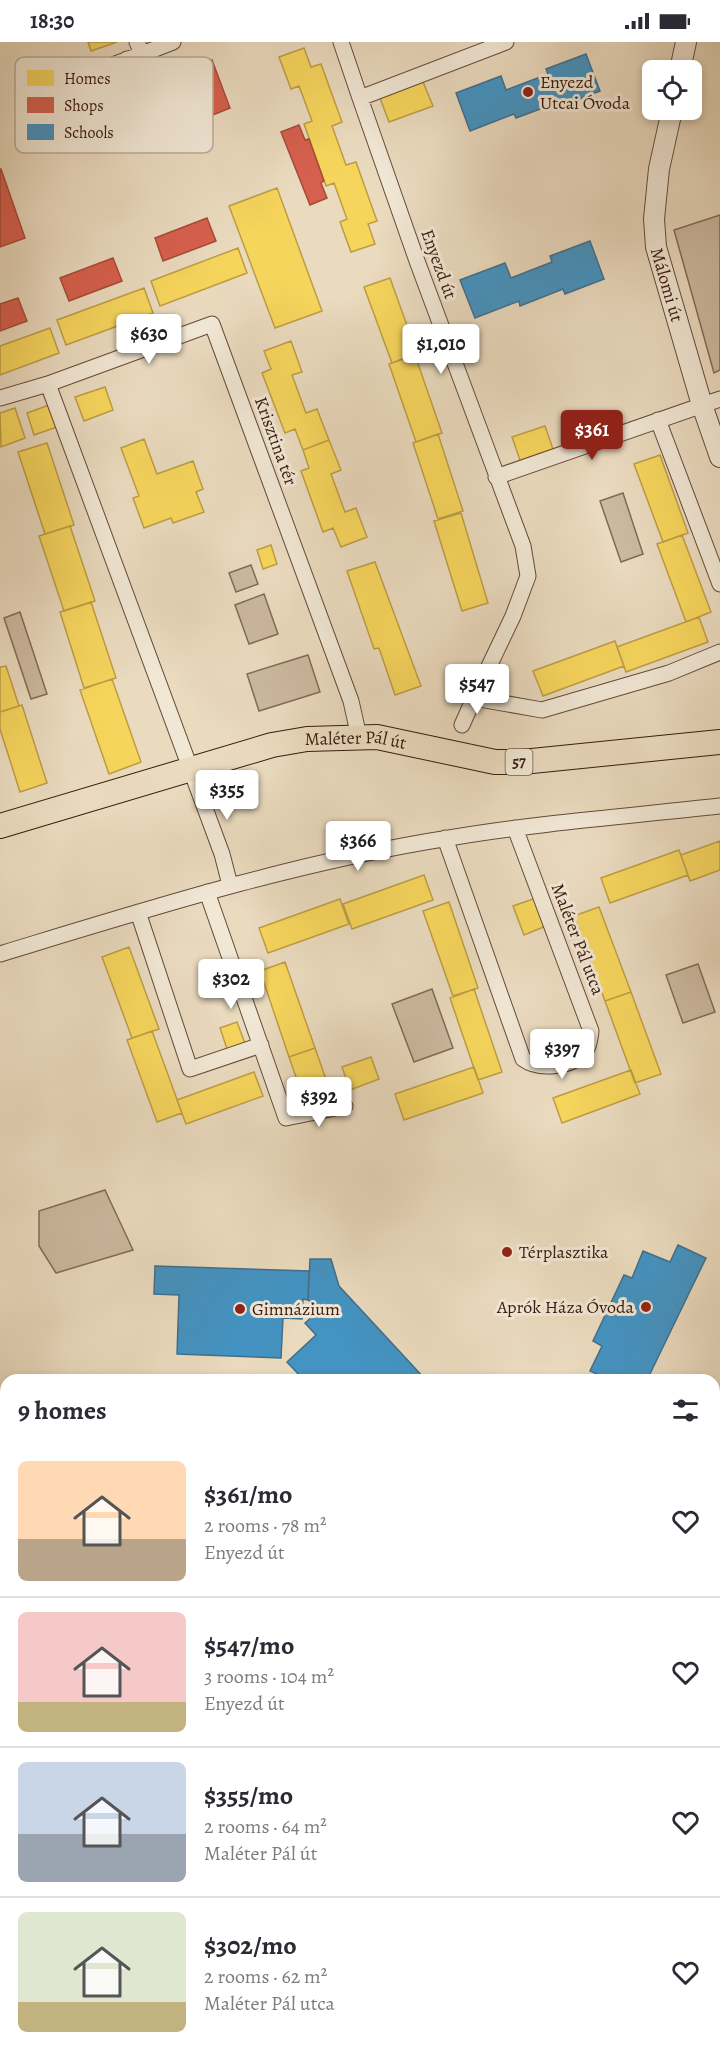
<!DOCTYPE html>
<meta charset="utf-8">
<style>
body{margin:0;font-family:Alegreya,serif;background:#f7f7f7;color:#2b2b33;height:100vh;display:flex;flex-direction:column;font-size:22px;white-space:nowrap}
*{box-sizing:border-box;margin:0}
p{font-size:20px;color:#7c7c81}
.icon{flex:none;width:33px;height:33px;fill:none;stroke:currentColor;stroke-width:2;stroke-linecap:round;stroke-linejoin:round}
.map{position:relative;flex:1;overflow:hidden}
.panel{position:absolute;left:0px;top:1332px;width:720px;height:686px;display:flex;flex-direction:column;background:#fff;border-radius:18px 18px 0 0;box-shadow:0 3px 9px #0003}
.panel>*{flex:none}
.buttons{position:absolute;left:642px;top:18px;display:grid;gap:12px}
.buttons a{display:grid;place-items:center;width:60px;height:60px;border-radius:9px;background:#fff;box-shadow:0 3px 9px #0003;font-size:30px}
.price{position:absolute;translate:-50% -51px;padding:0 14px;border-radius:6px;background:#fff;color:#222;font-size:20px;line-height:39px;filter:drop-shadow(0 2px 3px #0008)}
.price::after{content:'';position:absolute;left:50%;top:36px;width:18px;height:14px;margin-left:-9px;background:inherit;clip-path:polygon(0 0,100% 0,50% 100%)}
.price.selected{background:#8f2418;color:#fff}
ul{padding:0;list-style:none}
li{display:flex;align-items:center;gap:18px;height:150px;padding:0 18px}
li+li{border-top:2px solid #e1e1e2}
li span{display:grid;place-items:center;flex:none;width:168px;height:120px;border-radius:9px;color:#555}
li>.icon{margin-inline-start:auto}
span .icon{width:72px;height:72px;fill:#fffc;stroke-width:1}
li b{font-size:26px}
h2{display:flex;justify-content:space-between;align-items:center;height:72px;padding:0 18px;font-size:26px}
.status{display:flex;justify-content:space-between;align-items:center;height:42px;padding:0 30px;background:#fff;direction:ltr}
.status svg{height:16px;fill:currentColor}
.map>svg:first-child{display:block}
.green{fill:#ccb9a0;stroke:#826a56;stroke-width:1.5}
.homes{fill:#f6d55c;stroke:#bd9d44;stroke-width:1.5}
.shops{fill:#d6604d;stroke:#a74b3a;stroke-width:1.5}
.schools{fill:#4393c3;stroke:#406f8c;stroke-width:1.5}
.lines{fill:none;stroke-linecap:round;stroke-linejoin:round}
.pedestrian-casing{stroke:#654a39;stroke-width:14}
.minor-casing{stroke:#654a39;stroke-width:17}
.tertiary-casing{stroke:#654a39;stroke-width:22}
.primary-casing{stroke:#391a0d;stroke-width:26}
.pedestrian{stroke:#f1e7d5;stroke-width:12}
.minor{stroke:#f1e7d5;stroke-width:15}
.tertiary{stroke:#f1e7d5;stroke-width:20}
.primary{stroke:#eadabe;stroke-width:24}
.poi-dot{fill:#8f2418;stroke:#f1e7d5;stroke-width:2}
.labels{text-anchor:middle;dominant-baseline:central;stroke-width:6;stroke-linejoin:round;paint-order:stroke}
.shield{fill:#f1e7d5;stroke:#705849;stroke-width:1.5}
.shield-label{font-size:16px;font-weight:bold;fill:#391a0d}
.poi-label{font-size:18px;fill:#391a0d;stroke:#f1e7d5;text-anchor:start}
.street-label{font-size:18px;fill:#391a0d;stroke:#f1e7d5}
.key{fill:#f1e7d5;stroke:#baaa99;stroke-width:1.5}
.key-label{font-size:16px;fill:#391a0d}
</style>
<div class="status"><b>18:30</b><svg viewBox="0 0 49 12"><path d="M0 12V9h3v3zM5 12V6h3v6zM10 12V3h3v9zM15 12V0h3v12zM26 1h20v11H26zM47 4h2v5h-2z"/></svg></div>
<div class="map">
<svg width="720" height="2017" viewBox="0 0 720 2017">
<rect width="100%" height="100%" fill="#eadabe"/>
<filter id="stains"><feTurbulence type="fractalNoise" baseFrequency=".00333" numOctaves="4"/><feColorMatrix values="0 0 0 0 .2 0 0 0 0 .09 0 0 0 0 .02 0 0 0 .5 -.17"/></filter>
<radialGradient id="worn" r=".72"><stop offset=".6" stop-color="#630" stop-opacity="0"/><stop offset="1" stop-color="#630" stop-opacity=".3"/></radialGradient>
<!-- green -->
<path class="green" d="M720 173V328L714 331 674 188Z
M623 451 643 512 621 520 600 459Z
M251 523 258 542 236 550 229 531Z
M264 552 278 592 249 602 235 563Z
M20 570 47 652 31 657 4 576Z
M308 613 320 650 259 669 247 632Z
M698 922 715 970 683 981 666 933Z
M432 947 453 1006 414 1020 392 962Z
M105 1148 133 1208 56 1231 39 1204V1169Z
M720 1415V1479L714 1481V1417Z"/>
<!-- homes -->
<path class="homes" d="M88 0H117L91 9Z
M304 6 311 25 321 22 342 80 332 84 346 123 356 120 377 179 368 182 375 202 351 210 340 180 347 177 334 141 326 144 304 82 312 79 299 44 291 47 279 15Z
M423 40 433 64 389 80 380 56Z
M277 146 322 269 275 286 229 164Z
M238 206 247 231 160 264 151 239Z
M390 236 417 311 392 321 364 245Z
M144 246 153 271 66 303 57 278Z
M50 286 59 311 0 333V304Z
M291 299 302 330 292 333 306 371 317 367 329 398 303 408 295 387 285 391 262 331 271 327 264 309Z
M415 313 442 391 416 400 389 322Z
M105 345 113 368 84 379 75 355Z
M49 363 57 385 34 393 27 371Z
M15 366 25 396 1 405 0 371Z
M545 384 554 410 521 421 512 395Z
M438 392 463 469 438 477 413 401Z
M144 397 157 432 193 419 203 447 196 450 204 470 173 481 171 476 144 486 133 456 139 454 121 406Z
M329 398 341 428 331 432 345 470 356 466 367 495 341 505 333 486 323 490 301 429 309 426 303 408Z
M47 401 74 483 45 492 18 410Z
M660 413 688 491 663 500 634 422Z
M461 471 488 561 462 569 434 479Z
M70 484 95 559 64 569 39 494Z
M682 493 711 570 686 580 657 502Z
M271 503 277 522 263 527 257 508Z
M375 520 421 644 395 653 379 606 374 607 347 529Z
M91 560 116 636 84 646 60 570Z
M699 575 708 600 626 630 617 605Z
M615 599 624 624 543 654 533 629Z
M6 624 19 664 0 670V625Z
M112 637 141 720 109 732 80 648Z
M22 663 47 741 20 750 0 687V670Z
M720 799V828L690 839 681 813Z
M679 808 688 833 610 861 601 836Z
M424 833 433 858 352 887 343 862Z
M536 856 546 884 524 893 513 864Z
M340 857 349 882 268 911 259 886Z
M449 860 478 946 453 954 423 869Z
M599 865 631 950 605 959 574 874Z
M129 905 159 987 132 996 102 915Z
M285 920 315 1006 289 1015 260 929Z
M474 947 502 1030 478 1038 450 956Z
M631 950 661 1032 635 1041 605 959Z
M237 980 246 1004 228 1010 220 986Z
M152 989 182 1071 157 1080 127 998Z
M567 991 570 1002 553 1008 550 996Z
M315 1006 329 1046 303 1055 289 1015Z
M371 1015 379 1037 350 1048 342 1025Z
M474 1025 483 1051 404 1078 395 1052Z
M631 1028 640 1052 562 1081 553 1056Z
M254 1030 263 1054 186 1082 177 1058Z
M720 1494V1522L714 1524V1496Z
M5 1750 6 1751V1779L0 1777Z
M714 1890 720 1892 718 1920 714 1918Z
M714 1918 720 1920V1956L714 1974Z
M512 2012H541L539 2017H510Z
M668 2012H696L694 2017H666Z"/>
<!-- shops -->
<path class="shops" d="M212 18 230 66 190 82 171 34Z
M299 83 305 98 309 97 324 139 321 141 327 156 310 163 281 90Z
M1 127 25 196 0 205V127Z
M207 176 216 199 163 219 155 196Z
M113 216 122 239 69 259 60 236Z
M18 256 27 279 0 289V262Z
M253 2012H284L287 2017H258L252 2015Z"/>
<!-- schools -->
<path class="schools" d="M586 12 600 49 561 64 559 60 516 76 514 72 470 89 456 51 501 34 506 48 548 32 546 27Z
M590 199 604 237 565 252 563 247 520 264 519 259 475 276 460 238 505 221 511 236 552 220 550 214Z
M678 1203 706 1216 647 1338H609L590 1329 602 1304 593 1299 624 1233 632 1236 643 1209 670 1220Z
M310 1217H331L339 1244 426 1338H304L287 1320 316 1293 305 1281 321 1267 308 1258Z
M155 1224 309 1229 308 1258 303 1257 302 1277 283 1276 281 1316 177 1312 179 1253 154 1252Z"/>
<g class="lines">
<defs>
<path id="pedestrian" d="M0 1600 6 1606
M0 1657 6 1652"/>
<path id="minor" d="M137 0 142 12 173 0
M341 0 360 56
M506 0 360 56 417 219 523 504 528 534 513 574 474 656 542 668 669 631 720 610
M127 17 135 37 83 58 75 37 142 12
M0 356 48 342
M658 378 720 542
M496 435 720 357
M462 683 474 656
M445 796 523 1017C538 1028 569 1026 583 1012 589 1006 590 997 591 989L515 786
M230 843 222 812 48 342 212 282 351 659 359 695
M207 850 286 1076 345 1064
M138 870 190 1027 261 1003
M0 912C148 867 296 820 449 796 538 781 629 774 720 764
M0 1534 6 1532
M714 1552 720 1550
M714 1681 720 1679
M0 1793 6 1795
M0 1840 6 1842
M714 1871 720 1873
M0 1916 6 1894
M0 1977 6 1980
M86 2012 102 2017
M196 2017 197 2012
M227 2017 229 2012
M481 2017 483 2012
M714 2017 720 1997"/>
<g id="tertiary">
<path d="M680 28 686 0"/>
<path id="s1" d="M672 68 659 127 654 177 656 205 702 363 720 415"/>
</g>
<g id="primary">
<path id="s2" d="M0 784 272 703 307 697 377 695 495 720H522L720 700"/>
</g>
</defs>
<!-- pedestrian casing -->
<use href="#pedestrian" class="pedestrian-casing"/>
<!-- minor casing -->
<use href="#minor" class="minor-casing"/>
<!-- tertiary casing -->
<use href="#tertiary" class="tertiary-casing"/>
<!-- primary casing -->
<use href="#primary" class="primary-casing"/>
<!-- pedestrian -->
<use href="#pedestrian" class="pedestrian"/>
<!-- minor -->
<use href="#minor" class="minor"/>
<!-- tertiary -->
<use href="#tertiary" class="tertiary"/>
<!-- primary -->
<use href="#primary" class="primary"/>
</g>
<!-- markers -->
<g class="poi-dot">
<circle cx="528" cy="50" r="6"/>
<circle cx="507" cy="1210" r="6"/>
<circle cx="646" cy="1265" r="6"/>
<circle cx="240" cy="1267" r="6"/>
</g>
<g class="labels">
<!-- shield labels -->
<rect class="shield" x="505.5" y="707" width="27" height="26" rx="4.5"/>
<g class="shield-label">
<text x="519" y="720">57</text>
</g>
<!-- poi labels -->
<g class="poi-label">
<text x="540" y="40">Enyezd<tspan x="540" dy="21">Utcai Óvoda</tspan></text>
<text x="519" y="1210">Térplasztika</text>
<text x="634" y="1265" text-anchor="end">Aprók Háza Óvoda</text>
<text x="252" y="1267">Gimnázium</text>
</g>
<!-- street labels -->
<g class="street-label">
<text transform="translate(439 222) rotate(70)">Enyezd út</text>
<text stroke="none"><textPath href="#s1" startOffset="178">Málomi út</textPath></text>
<text transform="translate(276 399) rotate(70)">Krisztina tér</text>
<text stroke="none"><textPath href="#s2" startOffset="368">Maléter Pál út</textPath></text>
<text transform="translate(578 897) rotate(69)">Maléter Pál utca</text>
</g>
</g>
<!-- legend -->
<rect x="15" y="15" width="198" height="96" rx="9" class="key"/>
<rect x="27" y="28" width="27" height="16" fill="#f6d55c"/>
<rect x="27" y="55" width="27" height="16" fill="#d6604d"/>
<rect x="27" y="82" width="27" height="16" fill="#4393c3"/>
<g class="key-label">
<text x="64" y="42">Homes</text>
<text x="64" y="69">Shops</text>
<text x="64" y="96">Schools</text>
</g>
<rect width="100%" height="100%" filter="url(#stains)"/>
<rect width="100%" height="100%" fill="url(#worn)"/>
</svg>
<div class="buttons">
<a><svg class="icon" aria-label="locate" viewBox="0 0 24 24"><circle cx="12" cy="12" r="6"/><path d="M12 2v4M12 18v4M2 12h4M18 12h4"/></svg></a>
</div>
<b class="price" style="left:149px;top:323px">$630</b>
<b class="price" style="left:441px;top:333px">$1,010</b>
<b class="price selected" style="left:592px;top:419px">$361</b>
<b class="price" style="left:477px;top:673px">$547</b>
<b class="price" style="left:227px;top:779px">$355</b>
<b class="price" style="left:358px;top:830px">$366</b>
<b class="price" style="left:231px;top:968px">$302</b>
<b class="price" style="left:562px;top:1038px">$397</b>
<b class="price" style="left:319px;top:1086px">$392</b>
<section class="panel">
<h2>9 homes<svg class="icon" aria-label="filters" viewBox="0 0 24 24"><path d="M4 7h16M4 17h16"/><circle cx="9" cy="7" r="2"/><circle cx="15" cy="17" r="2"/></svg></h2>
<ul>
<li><span style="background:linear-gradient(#ffd9b3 65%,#b9a48a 0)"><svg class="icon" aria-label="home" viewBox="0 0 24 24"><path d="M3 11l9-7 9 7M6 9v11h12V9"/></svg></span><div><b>$361/mo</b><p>2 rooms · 78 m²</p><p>Enyezd út</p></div><svg class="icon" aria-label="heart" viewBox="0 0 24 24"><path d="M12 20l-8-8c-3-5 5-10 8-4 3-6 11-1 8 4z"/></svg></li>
<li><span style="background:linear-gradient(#f6c9c9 75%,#c2b280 0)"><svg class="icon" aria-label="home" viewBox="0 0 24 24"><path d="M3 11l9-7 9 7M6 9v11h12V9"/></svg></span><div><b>$547/mo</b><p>3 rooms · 104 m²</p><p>Enyezd út</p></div><svg class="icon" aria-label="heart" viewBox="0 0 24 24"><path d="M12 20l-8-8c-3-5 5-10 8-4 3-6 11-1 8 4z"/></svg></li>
<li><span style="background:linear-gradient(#c9d6e8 60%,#9aa5b1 0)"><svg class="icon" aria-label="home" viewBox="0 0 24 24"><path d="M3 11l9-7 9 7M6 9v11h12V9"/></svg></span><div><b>$355/mo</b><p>2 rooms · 64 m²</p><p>Maléter Pál út</p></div><svg class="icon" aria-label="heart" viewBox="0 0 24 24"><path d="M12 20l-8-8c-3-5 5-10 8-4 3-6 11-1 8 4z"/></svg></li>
<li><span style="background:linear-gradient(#dfe7d0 75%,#c2b280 0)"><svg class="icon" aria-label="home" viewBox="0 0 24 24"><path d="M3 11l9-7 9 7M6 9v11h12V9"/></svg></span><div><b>$302/mo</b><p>2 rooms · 62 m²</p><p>Maléter Pál utca</p></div><svg class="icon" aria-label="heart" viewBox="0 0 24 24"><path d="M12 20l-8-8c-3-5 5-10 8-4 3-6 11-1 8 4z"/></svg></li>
</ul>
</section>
</div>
